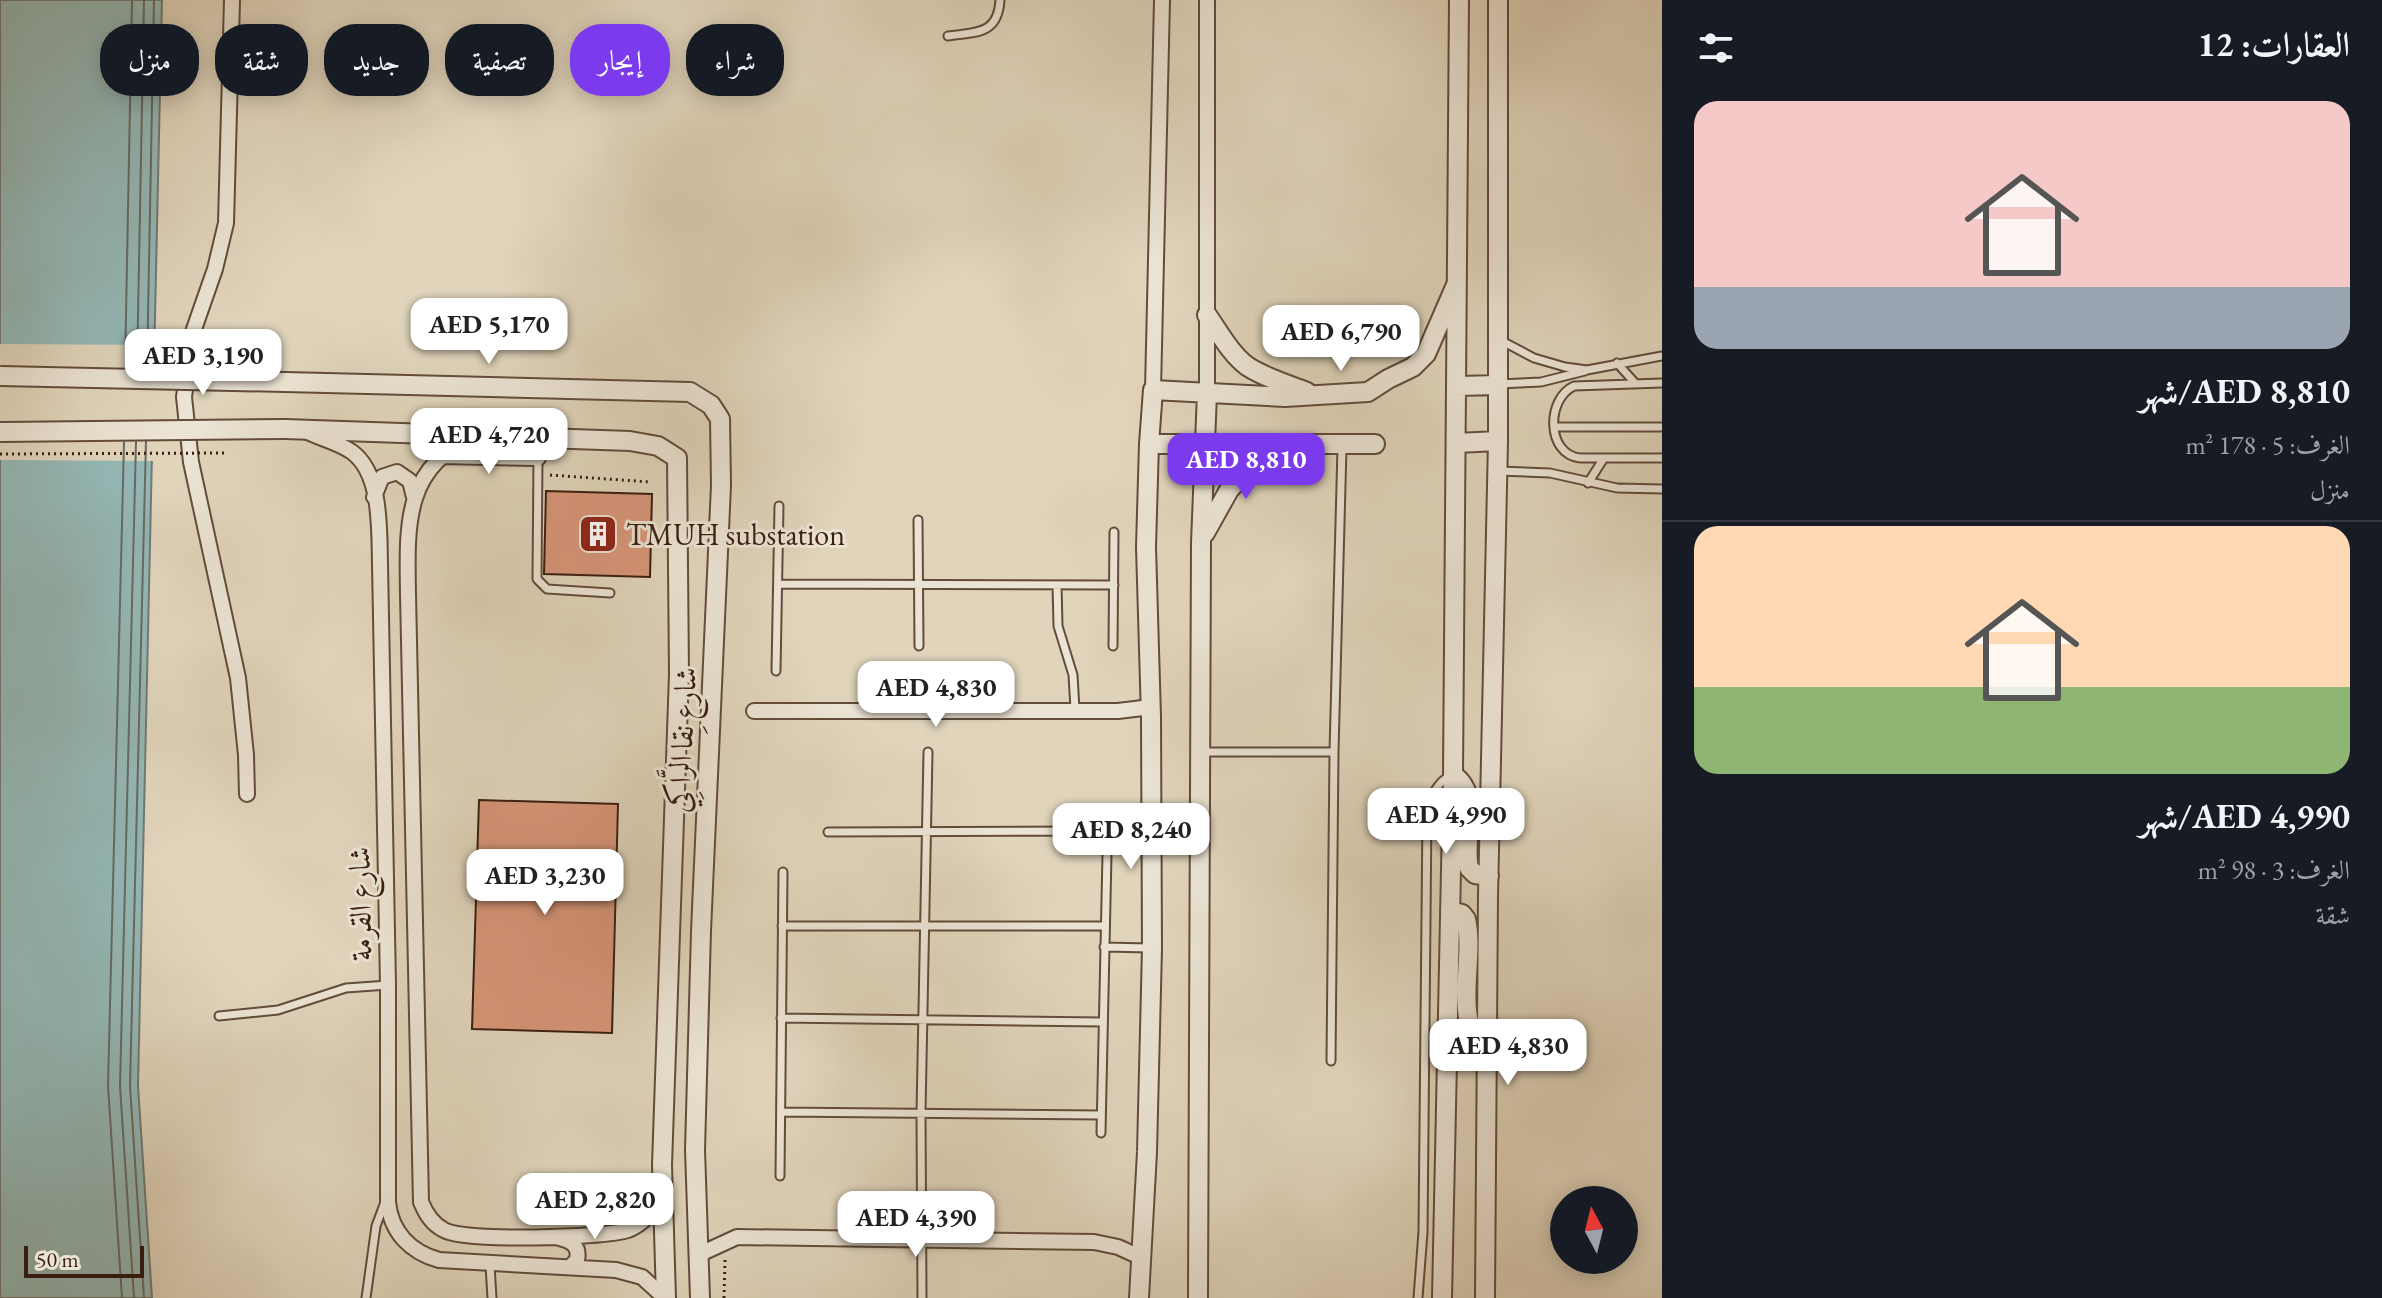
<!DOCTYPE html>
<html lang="ar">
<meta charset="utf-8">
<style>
body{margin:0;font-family:"EB Garamond",Amiri,serif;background:#242831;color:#f1f3f6;direction:rtl;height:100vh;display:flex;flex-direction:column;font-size:30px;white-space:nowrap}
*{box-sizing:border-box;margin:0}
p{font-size:26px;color:#9ea1a6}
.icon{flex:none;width:44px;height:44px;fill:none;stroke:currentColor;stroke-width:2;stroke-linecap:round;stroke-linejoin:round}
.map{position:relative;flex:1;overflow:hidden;direction:ltr}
.drawer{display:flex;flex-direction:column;background:#171b24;width:720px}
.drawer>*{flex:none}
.guide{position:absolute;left:24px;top:24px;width:760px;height:72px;direction:rtl;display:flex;gap:16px}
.needle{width:52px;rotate:353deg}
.buttons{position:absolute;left:1550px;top:1186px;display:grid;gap:16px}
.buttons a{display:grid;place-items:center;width:88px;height:88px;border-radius:50%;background:#171b24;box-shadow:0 4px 20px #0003;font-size:40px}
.scale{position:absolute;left:24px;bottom:20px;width:120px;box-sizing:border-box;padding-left:8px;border:4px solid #391e0f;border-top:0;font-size:22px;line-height:28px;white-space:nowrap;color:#391e0f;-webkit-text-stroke:6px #ebe3d3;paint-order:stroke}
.price{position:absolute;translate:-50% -68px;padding:0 18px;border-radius:16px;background:#fff;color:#222;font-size:26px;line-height:52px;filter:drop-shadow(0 2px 4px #0008)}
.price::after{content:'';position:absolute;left:50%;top:48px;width:24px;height:18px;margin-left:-12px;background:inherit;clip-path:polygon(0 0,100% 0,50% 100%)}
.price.selected{background:#7c3aed;color:#fff}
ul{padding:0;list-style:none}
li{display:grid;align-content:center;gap:16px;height:424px;padding:0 32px}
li+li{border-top:2px solid #363941}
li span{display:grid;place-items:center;height:248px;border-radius:24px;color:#555}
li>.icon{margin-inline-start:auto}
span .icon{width:144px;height:144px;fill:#fffc;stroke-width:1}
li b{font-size:34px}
h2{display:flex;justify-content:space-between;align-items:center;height:96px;padding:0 32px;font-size:34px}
.tag{padding:0 28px;border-radius:32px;background:#171b24;box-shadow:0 4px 20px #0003;font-size:28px;line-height:72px}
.tag.selected{background:#7c3aed;color:#fff}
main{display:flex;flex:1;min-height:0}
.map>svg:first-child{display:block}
.water{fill:#94b7b5;stroke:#707a73;stroke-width:2}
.pier{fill:#e0d4bb}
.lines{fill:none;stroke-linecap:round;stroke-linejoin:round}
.shore{stroke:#666a62;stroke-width:2}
.building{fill:#d79579;stroke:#391e0f;stroke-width:2}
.service-casing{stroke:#634c3a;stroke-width:11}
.minor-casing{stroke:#634c3a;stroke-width:18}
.tertiary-casing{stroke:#634c3a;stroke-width:22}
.path{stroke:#391e0f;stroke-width:3;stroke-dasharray:2 4;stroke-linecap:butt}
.service{stroke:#ebe3d3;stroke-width:7}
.minor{stroke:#ebe3d3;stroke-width:14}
.tertiary{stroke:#ebe3d3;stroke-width:18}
.tertiary-bridge-casing{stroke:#634c3a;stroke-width:22;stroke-linecap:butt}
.path-bridge{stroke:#391e0f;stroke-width:3;stroke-dasharray:2 4;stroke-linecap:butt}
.tertiary-bridge{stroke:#ebe3d3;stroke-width:18}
.labels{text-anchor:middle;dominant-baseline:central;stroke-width:6;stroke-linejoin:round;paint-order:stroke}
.poi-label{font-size:30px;fill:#391e0f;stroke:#ebe3d3;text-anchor:start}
.street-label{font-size:30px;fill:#391e0f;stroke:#ebe3d3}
</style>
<main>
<section class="drawer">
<h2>العقارات: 12<svg class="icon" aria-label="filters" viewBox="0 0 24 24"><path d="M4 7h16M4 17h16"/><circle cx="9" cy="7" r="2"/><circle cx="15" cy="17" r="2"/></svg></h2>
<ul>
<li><span style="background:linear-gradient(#f6c9c9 75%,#9aa5b1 0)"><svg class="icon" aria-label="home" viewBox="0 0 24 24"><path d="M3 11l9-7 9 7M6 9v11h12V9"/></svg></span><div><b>AED 8,810/شهر</b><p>الغرف: 5 · 178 m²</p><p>منزل</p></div></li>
<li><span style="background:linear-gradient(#ffd9b3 65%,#8fb573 0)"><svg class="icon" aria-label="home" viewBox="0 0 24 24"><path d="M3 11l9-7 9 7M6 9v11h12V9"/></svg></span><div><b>AED 4,990/شهر</b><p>الغرف: 3 · 98 m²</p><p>شقة</p></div></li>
</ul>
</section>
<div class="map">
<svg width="1662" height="1298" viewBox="0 0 1662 1298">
<rect width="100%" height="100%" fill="#e0d4bb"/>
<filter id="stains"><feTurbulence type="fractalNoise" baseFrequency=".0025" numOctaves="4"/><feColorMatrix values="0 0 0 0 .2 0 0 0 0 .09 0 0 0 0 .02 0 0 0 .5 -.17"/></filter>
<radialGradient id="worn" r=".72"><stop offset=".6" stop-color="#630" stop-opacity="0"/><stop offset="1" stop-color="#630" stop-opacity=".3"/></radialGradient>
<!-- water -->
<path class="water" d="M0 0H162L138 1086 152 1298H0Z"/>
<!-- pier -->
<path class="pier" d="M0 344 160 345 157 461 0 460Z"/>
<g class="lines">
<!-- shore -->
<path class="shore" d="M125 368 132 0
M137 368 144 0
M147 368 154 0
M122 1298 108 1086 124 442
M134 1298 120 1086 136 442
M144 1298 130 1086 146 441"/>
</g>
<!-- building -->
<path class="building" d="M546 491 652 494 650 577 544 574Z
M479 800 618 804 612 1033 472 1029Z"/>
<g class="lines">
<defs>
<path id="service" d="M948 36C976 32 998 35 1000 0
M1500 340 1534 358 1565 367 1587 370 1662 356
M1617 363 1635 383
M1662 383 1574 386C1546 399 1546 454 1580 458H1662
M1499 384 1541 382 1585 371
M1555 427H1662
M538 458 537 579 547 589 610 593
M1499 471 1550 473 1617 488 1662 489
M1588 483 1604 458
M918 520 919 646
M778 584 1114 585
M1057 585 1058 626 1073 675 1075 709
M1113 646 1114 532
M776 671 779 506
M1201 752H1334
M828 832 1084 831 1100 838 1107 854 1101 1133
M782 926H1105
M1104 947 1150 948
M219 1016 278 1010 346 988 388 985
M781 1018 1102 1022
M1331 1061 1334 752 1342 447
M781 1112 1100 1115
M780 1176 783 872
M490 1265 492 1298
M366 1298 376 1226 385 1202
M922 1298 921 1113 928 752
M1418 1298 1423 1232 1427 813C1430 797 1436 783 1451 775"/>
<path id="minor" d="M232 0 226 223 215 269 193 332 184 397 191 462 238 678 246 755 247 794
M1207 0V393
M1153 390 1162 0
M306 431C321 439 338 442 352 452 382 474 379 530 380 564L388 985V1202C391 1232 410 1252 439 1260L616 1270 642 1277 665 1298
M475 437C403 465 407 528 408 594L421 1202C426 1214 432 1224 444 1230 464 1242 603 1238 628 1230 644 1224 654 1210 662 1196
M441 456 538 458
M374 497 382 477 397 472 410 481 414 497
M754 711H1118L1151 707
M559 1238C572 1241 580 1246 577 1260L570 1267
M698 1255 737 1237 1094 1242 1118 1247 1140 1257"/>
<path id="tertiary" d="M1207 315C1219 332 1230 353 1247 366 1265 378 1287 384 1307 392
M285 382 690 392 711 405 720 419 721 485 701 931 695 1150 700 1298
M1458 386 1498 385
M285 429 630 441 658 446 677 458 679 674 662 1165 666 1298
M1457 443 1498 441
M1149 444H1375
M1205 533 1229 490 1268 445
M1453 775C1482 794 1462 839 1469 868L1475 874 1489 876
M1450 911 1462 914 1466 919C1476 962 1450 1020 1487 1053
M1139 1298 1147 1152 1152 948 1151 717 1146 547 1149 444 1153 390 1285 397 1368 392 1388 379 1413 367 1426 354 1456 285
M1198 1298 1201 543 1207 393
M1442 1298 1453 775 1459 0
M1485 1298 1488 896 1498 441V0"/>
</defs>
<!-- service casing -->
<use href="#service" class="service-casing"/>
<!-- minor casing -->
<use href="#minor" class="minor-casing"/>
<!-- tertiary casing -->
<use href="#tertiary" class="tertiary-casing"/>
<!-- path -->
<path class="path" d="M550 475 650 482
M724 1298 725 1260"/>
<!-- service -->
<use href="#service" class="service"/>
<!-- minor -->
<use href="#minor" class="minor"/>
<!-- tertiary -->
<use href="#tertiary" class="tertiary"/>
<defs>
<path id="tertiary-bridge" d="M0 376 285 382
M0 432 285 429"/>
</defs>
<!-- tertiary-bridge casing -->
<use href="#tertiary-bridge" class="tertiary-bridge-casing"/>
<!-- path-bridge -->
<path class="path-bridge" d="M0 454 224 453"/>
<!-- tertiary-bridge -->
<use href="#tertiary-bridge" class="tertiary-bridge"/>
</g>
<!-- icons -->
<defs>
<symbol id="building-square" viewBox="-11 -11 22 22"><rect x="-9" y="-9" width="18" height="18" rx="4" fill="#8f2418" stroke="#ebe3d3"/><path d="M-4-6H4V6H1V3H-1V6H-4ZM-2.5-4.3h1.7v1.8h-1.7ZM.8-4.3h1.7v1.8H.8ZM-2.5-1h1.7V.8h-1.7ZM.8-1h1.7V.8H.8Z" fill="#fff"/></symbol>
</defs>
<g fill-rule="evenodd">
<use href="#building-square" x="576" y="512" width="44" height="44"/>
</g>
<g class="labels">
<!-- poi labels -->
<g class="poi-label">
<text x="626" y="534">TMUH substation</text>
</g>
<!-- street labels -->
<g class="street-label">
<text transform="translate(682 740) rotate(-87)">شارع نِقا الرَّاكِي</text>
<text transform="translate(360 904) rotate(-91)">شارع القرمة</text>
</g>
</g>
<rect width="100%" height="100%" filter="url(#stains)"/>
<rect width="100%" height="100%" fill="url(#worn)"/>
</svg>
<div class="buttons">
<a><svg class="needle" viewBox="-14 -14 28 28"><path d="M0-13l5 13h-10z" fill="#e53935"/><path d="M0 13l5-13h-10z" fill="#9ea1a6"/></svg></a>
</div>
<div class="scale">50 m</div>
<b class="price" style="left:489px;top:366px">AED 5,170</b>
<b class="price" style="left:1341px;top:373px">AED 6,790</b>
<b class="price" style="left:203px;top:397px">AED 3,190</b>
<b class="price" style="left:489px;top:476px">AED 4,720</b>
<b class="price selected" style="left:1246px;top:501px">AED 8,810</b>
<b class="price" style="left:936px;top:729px">AED 4,830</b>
<b class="price" style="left:1446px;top:856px">AED 4,990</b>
<b class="price" style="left:1131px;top:871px">AED 8,240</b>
<b class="price" style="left:545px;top:917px">AED 3,230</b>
<b class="price" style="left:1508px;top:1087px">AED 4,830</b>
<b class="price" style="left:595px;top:1241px">AED 2,820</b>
<b class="price" style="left:916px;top:1259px">AED 4,390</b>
<div class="guide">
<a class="tag">شراء</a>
<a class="tag selected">إيجار</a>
<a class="tag">تصفية</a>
<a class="tag">جديد</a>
<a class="tag">شقة</a>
<a class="tag">منزل</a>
</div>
</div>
</main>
